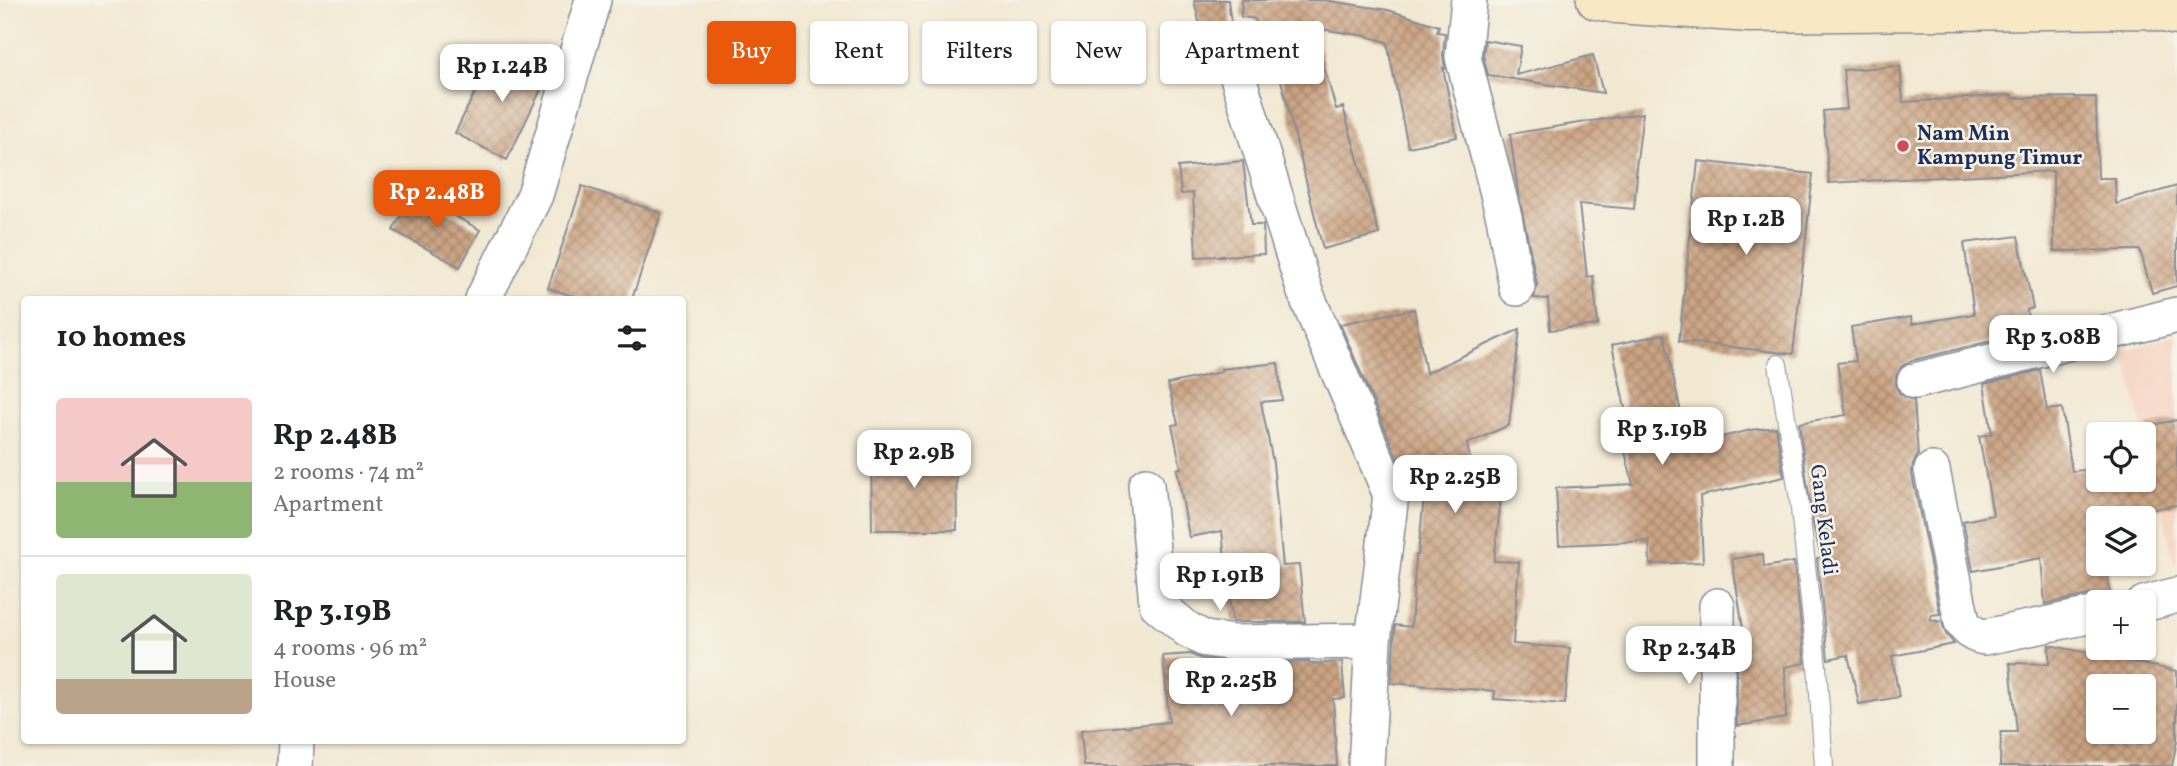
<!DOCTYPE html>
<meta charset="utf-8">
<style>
body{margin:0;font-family:Vollkorn,serif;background:#f2f2f2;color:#202124;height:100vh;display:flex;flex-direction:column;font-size:26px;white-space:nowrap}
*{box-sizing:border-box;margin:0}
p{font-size:23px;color:#757577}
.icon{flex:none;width:38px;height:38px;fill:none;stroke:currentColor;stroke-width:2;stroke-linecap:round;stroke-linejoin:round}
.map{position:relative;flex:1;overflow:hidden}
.side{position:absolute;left:21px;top:296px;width:665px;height:448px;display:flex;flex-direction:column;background:#fff;border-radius:7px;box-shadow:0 2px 5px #0004}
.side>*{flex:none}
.banner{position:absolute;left:707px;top:21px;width:665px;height:63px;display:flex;gap:14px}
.controls{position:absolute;left:2086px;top:422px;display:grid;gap:14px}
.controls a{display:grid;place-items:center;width:70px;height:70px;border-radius:7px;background:#fff;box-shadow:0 2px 5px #0004;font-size:35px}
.price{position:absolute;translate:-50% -60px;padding:0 16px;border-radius:14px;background:#fff;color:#222;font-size:23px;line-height:46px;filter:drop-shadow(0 2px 4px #0008)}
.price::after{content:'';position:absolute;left:50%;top:42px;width:21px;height:16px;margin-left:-10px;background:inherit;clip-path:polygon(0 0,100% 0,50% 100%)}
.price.active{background:#ea580c;color:#fff}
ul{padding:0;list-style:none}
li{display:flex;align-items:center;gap:21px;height:175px;padding:0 35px}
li+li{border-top:2px solid #e0e0e0}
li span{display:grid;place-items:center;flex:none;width:196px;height:140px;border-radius:7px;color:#555}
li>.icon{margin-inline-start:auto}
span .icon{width:84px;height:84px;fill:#fffc;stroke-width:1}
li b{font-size:30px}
h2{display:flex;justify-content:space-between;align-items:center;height:84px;padding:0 35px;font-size:30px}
.pill{padding:0 24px;border-radius:7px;background:#fff;box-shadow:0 2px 5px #0004;font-size:24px;line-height:63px}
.pill.active{background:#ea580c;color:#fff}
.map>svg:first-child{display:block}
.built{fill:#f5d3c1}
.building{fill:url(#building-cross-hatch);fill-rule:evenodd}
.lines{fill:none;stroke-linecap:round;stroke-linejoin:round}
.lane-casing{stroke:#868c98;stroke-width:20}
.street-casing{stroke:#868c98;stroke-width:38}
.secondary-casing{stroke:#868c98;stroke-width:41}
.lane{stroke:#fff;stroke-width:18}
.street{stroke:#fff;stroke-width:35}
.secondary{stroke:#f8e8c3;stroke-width:38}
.poi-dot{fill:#d1495b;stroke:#f7f3e8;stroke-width:2.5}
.labels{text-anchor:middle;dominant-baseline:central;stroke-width:5;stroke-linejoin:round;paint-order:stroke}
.poi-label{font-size:21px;font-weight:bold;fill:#1b2f5e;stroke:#f7f3e8;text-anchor:start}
.street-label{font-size:21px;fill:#1b2f5e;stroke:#f7f3e8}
</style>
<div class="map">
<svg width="2177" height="766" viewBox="0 0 2177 766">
<defs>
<pattern id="building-cross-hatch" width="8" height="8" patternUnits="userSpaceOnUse" patternTransform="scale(1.75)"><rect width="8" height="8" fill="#cca483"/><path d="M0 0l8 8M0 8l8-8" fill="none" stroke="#a5866e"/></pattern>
</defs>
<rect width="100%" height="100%" fill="#f7f3e8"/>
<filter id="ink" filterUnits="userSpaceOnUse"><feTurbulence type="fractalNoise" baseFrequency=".0143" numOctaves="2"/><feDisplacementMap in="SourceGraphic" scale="14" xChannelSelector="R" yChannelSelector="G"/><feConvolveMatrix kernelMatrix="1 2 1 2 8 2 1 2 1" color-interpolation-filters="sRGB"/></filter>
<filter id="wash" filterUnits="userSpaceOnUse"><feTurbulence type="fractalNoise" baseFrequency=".00686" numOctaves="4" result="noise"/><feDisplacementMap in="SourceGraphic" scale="28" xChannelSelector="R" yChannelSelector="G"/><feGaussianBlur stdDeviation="1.57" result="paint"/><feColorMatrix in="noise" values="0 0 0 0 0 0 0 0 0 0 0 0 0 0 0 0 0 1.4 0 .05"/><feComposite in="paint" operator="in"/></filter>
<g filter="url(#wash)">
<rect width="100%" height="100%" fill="#f2e9d3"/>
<!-- built -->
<path class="built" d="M2177 334V573L2124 351Z"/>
<g id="blocks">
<!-- building -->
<path class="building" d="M1194 0H1228L1232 31 1203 38Z
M1242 0H1323L1388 10 1439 26 1437 32 1445 33 1443 55 1445 69 1443 68 1457 137 1408 147 1387 42 1366 36 1313 28 1336 109 1343 107 1379 234 1323 249 1271 40 1263 42 1255 19 1241 17Z
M1485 40 1521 46 1516 75 1593 55 1603 93 1488 75 1483 56Z
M496 49 548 75 507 160 455 133Z
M1900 66 1903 102 2012 95V98L2096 97 2098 178H2115L2116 204 2177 186V286L2152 293 2140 250 2054 251 2053 171 1829 183 1823 111 1847 109 1843 70Z
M1643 113 1635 175H1637L1634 209 1579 204 1587 277 1593 276 1598 325 1550 330 1548 299 1534 298 1537 284 1518 192 1510 134Z
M1243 161 1251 225H1263L1264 254 1196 257 1193 193 1181 194 1178 167Z
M1698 161 1813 174 1793 354 1679 341Z
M582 186 661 213 632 299H582L548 288Z
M414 193 480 230 460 267 393 230Z
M2018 236 2033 308 2027 310 2031 331 1910 361 1901 367 1896 376V387L1900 394 1914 401 1918 455 1913 464 1912 474 1940 614 1931 615V620L1942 622 1946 634 1954 644 1892 656 1899 697 1859 704 1848 655 1828 659 1817 558 1821 557 1812 519 1799 423 1846 415 1837 363 1856 361 1851 327 1911 317 1912 324 1974 314 1964 243Z
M1414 309 1426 373 1520 329 1509 425 1467 444 1476 485 1502 488 1494 561 1519 562 1513 644 1570 648 1565 704 1494 699 1495 691 1391 683 1395 625 1411 627 1416 555H1418L1428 458 1400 464 1340 324Z
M1664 334 1688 445 1751 430 1776 427 1784 477 1700 496 1703 562 1650 564 1649 541 1559 545 1556 488 1633 484 1620 431 1629 428 1612 345Z
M1278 363 1282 400 1261 402 1273 463 1283 566 1299 565 1305 622H1232L1222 531 1189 537 1177 469 1181 468 1172 425 1178 424 1168 384 1221 372V369Z
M2040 370 2047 410 2062 408 2072 471 2098 469V480H2144V464L2155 463 2147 426 2177 420V505L2143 511 2150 554 2144 555V518H2098V564H2107L2110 598 2104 595 2094 594 2045 604 2041 558 1973 571 1963 521 1993 515 1979 436 1992 434 1984 384Z
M956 450 957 530H872L871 451Z
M1763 554 1764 567 1794 562 1805 663 1785 667 1786 718 1737 726V636L1744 635 1732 559Z
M2049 645 2177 671V741L2172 766H2000L2001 732H2017L2010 663 2049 664ZM2098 686H2144V732H2098Z
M1190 654 1202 659 1234 663 1309 662 1310 664 1342 662 1345 698 1333 699 1337 766H1084L1081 730 1169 722 1163 656Z"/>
</g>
</g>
<g filter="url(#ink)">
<use href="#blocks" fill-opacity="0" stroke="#868c98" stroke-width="2"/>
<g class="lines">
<defs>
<path id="lane" d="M1778 364 1799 500 1817 666 1824 766"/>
<path id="street" d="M1469 0 1463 57 1504 217 1517 288
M1233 61 1305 292 1391 495 1373 641 1366 766
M483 299 535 195 593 0
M1915 381 2177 315
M1932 470 1962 622C1969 631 1974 636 1985 637L2098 614
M1146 485 1157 604 1188 630 1205 639 1234 643 1373 641
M2144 604 2177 595
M1717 606V766
M295 766 296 740"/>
<path id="secondary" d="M1596 0 1616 4 1750 13 2146 9 2177 16"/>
</defs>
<!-- lane casing -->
<use href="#lane" class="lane-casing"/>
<!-- street casing -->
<use href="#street" class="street-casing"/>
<!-- secondary casing -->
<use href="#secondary" class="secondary-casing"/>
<!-- lane -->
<use href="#lane" class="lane"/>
<!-- street -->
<use href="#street" class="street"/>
<!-- secondary -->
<use href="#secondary" class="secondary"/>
</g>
</g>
<!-- markers -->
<circle class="poi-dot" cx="1903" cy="146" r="7"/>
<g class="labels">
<!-- poi labels -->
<g class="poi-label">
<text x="1917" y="134">Nam Min<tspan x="1917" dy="24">Kampung Timur</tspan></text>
</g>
<!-- street labels -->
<g class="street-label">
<text transform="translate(1823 520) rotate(83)">Gang Keladi</text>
</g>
</g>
</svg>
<div class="controls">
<a><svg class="icon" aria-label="locate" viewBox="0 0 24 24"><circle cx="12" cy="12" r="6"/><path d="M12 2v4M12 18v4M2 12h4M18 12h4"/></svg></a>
<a><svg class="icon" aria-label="layers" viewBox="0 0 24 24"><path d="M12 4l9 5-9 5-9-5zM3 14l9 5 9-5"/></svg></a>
<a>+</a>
<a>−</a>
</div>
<b class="price" style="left:502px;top:104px">Rp 1.24B</b>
<b class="price active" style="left:437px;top:230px">Rp 2.48B</b>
<b class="price" style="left:1746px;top:257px">Rp 1.2B</b>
<b class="price" style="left:2053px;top:375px">Rp 3.08B</b>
<b class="price" style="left:1662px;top:467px">Rp 3.19B</b>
<b class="price" style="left:914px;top:490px">Rp 2.9B</b>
<b class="price" style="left:1455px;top:515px">Rp 2.25B</b>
<b class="price" style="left:1220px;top:613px">Rp 1.91B</b>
<b class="price" style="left:1689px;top:686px">Rp 2.34B</b>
<b class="price" style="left:1231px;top:718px">Rp 2.25B</b>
<div class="banner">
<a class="pill active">Buy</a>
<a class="pill">Rent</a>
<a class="pill">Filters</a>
<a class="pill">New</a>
<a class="pill">Apartment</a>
</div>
<section class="side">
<h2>10 homes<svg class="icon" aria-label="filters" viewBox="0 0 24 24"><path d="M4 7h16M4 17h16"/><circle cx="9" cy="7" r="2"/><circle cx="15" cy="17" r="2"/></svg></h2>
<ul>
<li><span style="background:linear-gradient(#f6c9c9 60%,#8fb573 0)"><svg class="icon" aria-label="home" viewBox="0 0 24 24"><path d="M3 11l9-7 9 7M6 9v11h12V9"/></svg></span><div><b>Rp 2.48B</b><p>2 rooms · 74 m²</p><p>Apartment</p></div></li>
<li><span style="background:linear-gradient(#dfe7d0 75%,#b9a48a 0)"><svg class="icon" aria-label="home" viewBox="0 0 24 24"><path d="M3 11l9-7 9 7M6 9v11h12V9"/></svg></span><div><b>Rp 3.19B</b><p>4 rooms · 96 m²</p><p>House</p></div></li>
</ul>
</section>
</div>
